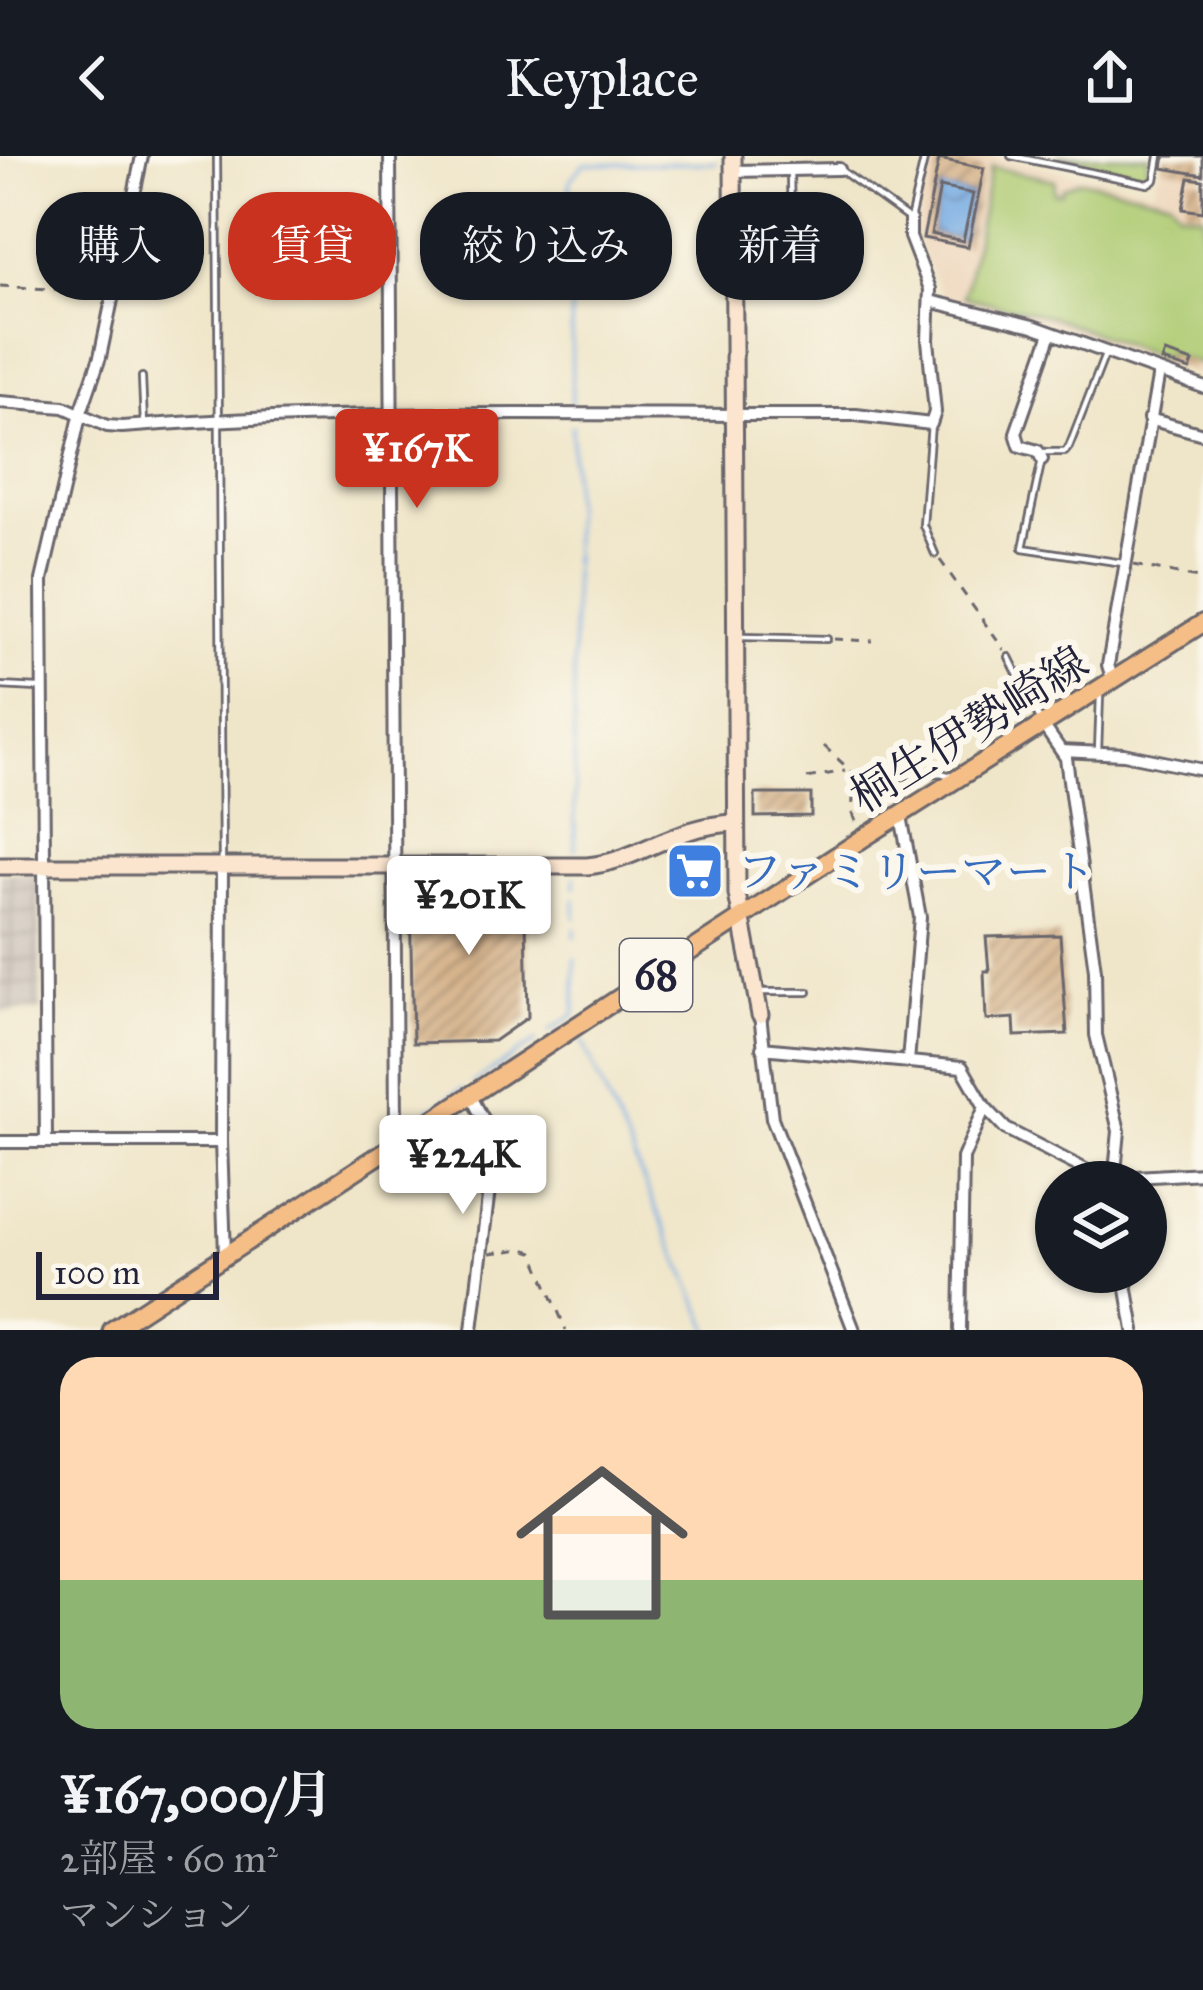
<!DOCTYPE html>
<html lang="ja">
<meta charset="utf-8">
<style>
body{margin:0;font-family:"IM FELL Great Primer","Noto Serif JP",serif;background:#242831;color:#f1f3f6;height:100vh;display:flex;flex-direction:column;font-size:45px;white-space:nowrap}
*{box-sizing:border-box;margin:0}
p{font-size:39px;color:#9ea1a6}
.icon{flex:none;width:66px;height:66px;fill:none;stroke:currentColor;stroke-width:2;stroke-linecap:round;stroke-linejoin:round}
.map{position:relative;height:1174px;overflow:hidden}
.details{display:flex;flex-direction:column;background:#171b24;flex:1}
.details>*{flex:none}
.banner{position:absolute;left:36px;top:36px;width:1131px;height:108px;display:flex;gap:24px}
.tools{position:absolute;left:1035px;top:1005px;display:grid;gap:24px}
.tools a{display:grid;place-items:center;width:132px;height:132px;border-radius:50%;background:#171b24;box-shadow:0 3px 9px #0004;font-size:60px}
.scale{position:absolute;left:36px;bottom:30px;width:183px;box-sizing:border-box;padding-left:12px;border:6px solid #22223b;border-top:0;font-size:33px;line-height:42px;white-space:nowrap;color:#22223b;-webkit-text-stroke:9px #fbf7ec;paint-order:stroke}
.price{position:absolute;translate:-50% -102px;padding:0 27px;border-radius:12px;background:#fff;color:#222;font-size:39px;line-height:78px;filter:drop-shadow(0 3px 6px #0008)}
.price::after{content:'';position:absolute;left:50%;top:72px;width:36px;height:27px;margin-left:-18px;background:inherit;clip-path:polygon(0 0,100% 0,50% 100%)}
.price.active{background:#c8321e;color:#fff}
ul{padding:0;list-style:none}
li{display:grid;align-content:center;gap:24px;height:636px;padding:0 60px}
li span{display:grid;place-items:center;height:372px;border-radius:36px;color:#555}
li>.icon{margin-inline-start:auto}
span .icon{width:216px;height:216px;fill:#fffc;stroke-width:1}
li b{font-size:51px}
.pill{padding:0 42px;border-radius:48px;background:#171b24;box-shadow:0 3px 9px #0004;font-size:42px;line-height:108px}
.pill.active{background:#c8321e;color:#fff}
header{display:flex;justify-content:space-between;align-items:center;height:156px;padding:0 60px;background:#171b24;font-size:54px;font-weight:600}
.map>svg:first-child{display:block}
.built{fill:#eed6bb}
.industrial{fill:url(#industrial-grid)}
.pitch{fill:#adca71;stroke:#687656;stroke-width:3}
.water{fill:url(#water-waves);stroke:#4c668f;stroke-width:3}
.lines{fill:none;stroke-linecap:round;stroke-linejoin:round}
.stream{stroke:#75aae3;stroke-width:3}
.building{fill:url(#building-hatch);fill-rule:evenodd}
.lane-casing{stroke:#6a666c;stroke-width:10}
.street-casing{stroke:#6a666c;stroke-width:16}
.secondary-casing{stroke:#6a666c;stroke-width:21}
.primary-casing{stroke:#6a666c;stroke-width:22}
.path{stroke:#6a666c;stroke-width:3;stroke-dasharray:9 9;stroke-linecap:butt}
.lane{stroke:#fff;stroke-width:4.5}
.street{stroke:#fff;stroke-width:10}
.secondary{stroke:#fbe5cf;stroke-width:15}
.primary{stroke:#f6be87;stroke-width:16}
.labels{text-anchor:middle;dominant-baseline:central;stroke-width:12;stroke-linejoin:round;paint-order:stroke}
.shield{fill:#fbf7ec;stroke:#636270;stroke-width:3}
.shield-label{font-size:42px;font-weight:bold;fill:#22223b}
.street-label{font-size:45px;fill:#22223b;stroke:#fbf7ec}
.shop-label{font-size:45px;fill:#366cbe;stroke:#fbf7ec;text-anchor:start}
</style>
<header><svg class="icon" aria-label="back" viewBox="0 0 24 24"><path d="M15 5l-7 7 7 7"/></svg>Keyplace<svg class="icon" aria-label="share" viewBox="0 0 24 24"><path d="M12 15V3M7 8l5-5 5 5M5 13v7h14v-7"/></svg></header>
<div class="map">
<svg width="1203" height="1174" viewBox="0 0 1203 1174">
<defs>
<pattern id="industrial-grid" width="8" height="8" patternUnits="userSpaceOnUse" patternTransform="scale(3)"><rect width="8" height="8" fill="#ccc2b9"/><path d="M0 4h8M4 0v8" fill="none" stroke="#afa6a0"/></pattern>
<pattern id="water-waves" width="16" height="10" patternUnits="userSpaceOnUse" patternTransform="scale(3)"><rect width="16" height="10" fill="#75aae3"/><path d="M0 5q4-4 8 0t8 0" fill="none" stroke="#608ab9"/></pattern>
<pattern id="building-hatch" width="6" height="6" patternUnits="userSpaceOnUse" patternTransform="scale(3)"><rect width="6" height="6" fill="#d5b28a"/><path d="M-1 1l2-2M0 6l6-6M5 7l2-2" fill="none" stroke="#ac9072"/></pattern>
</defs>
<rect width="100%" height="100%" fill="#fbf7ec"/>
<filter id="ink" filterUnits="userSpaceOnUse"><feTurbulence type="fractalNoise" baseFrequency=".00833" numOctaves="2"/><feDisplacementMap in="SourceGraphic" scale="24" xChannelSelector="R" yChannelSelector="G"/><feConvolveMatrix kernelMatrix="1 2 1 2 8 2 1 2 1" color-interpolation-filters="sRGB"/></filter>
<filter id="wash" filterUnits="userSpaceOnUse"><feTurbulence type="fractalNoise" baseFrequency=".004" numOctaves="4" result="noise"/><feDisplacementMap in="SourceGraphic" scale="48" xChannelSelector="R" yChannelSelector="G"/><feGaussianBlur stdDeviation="2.7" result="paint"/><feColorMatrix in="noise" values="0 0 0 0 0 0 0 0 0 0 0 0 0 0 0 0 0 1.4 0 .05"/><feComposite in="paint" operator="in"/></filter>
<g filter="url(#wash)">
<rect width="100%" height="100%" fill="#efe5c8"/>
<!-- built -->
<path class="built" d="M930 0H988L1154 34 1163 0H1203V221L1038 165 942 141 916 81Z"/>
<!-- industrial -->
<path class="industrial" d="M0 717 34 718 39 723 41 854 0 856Z"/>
<!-- pitch -->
<path class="pitch" d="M1057 0H1149L1146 19Z
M991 11 1055 24 1054 37H1061L1063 32 1080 24 1170 43 1180 55 1203 59V209L1166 197 1163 203 1052 161 964 141Z"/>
<!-- water -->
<path class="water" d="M940 31 973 38 963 85 931 78Z"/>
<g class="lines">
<!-- stream -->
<path class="stream" d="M572 250 570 24 584 8 717 7
M572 270 575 694
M575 721V732
M575 743V762
M575 773V781
M550 875 575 858V803
M582 885 710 1174
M473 927 536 885
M407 968 462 933"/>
</g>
<g id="blocks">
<!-- building -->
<path class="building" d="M1165 0H1203V19L1163 12Z
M939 3 984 12 968 91 923 82ZM940 31 973 38 963 85 931 78Z
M1189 22 1203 24V56L1183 53Z
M1165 197 1193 206 1190 214 1162 205Z
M755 638H811V660L755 661Z
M705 696 718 715 694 731 682 732 673 717Z
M525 718 528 861 494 885 413 887 410 741H419V721Z
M1060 779 1067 878 1015 880 1014 862 986 864 984 815H989L986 781Z"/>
</g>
</g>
<g filter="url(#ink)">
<use href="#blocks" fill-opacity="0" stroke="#6a666c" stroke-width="3"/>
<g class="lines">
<defs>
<path id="lane" d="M217 0 222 708
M1011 0 1148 28 1155 24 1159 0
M790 15 791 73
M842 15 910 64 925 0
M142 221 144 269
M931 268 923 369 935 398
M1041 296H1065L1069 291 1106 196
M1042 303 1023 392 1123 407
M742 481 827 483
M1009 501 1041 566
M0 530 38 532
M1098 595 1100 540
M901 620 941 617 951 620
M760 836H808"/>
<path id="street" d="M390 0 396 972 401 986
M733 15 839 13
M930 145 1033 170 1203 231
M0 246 64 251 107 270 122 271C365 251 612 260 856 259L931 268 935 256 928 184 930 133 910 81V64
M1149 263 1203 278
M1042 303 1038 295 1020 290 1016 277 1051 177
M1113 525 1108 509 1159 216
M1043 569 1066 602 1095 814 1096 879 1119 975 1114 1026
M1061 595 1124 598 1203 614
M901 660 920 761 908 906
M222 710 221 986 225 1098
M760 859 772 962 854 1174
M762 892 962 911 985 951 1006 973 1109 1026
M471 941 495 984 472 1174
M0 986H221
M46 986 42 424 81 256 100 201 142 0
M1115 1026 1119 1022 1203 1017
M1124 1116 1134 1174
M960 1174 963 1002 985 951"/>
<path id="secondary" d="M733 0 737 738 760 859
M0 710H587C643 704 672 669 736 667"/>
<path id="primary" d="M112 1174 865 681 1203 467"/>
</defs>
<!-- lane casing -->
<use href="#lane" class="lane-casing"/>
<!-- street casing -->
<use href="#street" class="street-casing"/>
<!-- secondary casing -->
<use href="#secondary" class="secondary-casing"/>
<!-- primary casing -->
<use href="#primary" class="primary-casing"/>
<!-- path -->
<path class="path" d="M0 130 99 136
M940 404 1004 494
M1134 409 1203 423
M834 483 873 485
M824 590 855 619 893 620
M855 621 852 655 858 670
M807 622 845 615
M433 982 481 998
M490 1097 524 1093 533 1096 566 1174"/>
<!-- lane -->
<use href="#lane" class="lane"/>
<!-- street -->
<use href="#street" class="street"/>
<!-- secondary -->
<use href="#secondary" class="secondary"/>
<!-- primary -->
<use href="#primary" class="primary"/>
</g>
</g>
<!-- icons -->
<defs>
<symbol id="supermarket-square" viewBox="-11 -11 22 22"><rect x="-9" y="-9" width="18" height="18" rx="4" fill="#3f7fe0" stroke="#fbf7ec"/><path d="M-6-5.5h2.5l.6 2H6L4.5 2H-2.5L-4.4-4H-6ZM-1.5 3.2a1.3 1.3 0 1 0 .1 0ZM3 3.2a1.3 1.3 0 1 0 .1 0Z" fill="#fff"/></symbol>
</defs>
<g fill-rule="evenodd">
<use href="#supermarket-square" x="662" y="682" width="66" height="66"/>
</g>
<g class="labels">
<!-- shield labels -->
<rect class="shield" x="620" y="783" width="72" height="72" rx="9"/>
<g class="shield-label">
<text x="656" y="819">68</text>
</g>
<!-- street labels -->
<g class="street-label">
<text transform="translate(969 573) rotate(-32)">桐生伊勢崎線</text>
</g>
<!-- shop labels -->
<g class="shop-label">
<text x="737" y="715">ファミリーマート</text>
</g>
</g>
</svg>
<div class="tools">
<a><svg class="icon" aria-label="layers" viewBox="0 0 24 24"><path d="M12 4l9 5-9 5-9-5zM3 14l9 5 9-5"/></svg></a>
</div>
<div class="scale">100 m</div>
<b class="price active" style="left:417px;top:355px">¥167K</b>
<b class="price" style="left:469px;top:802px">¥201K</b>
<b class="price" style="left:463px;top:1061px">¥224K</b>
<div class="banner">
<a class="pill">購入</a>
<a class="pill active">賃貸</a>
<a class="pill">絞り込み</a>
<a class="pill">新着</a>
</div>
</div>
<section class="details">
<ul>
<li><span style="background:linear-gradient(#ffd9b3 60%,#8fb573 0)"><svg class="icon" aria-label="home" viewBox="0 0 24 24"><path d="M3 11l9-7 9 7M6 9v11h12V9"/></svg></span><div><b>¥167,000/月</b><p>2部屋 · 60 m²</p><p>マンション</p></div></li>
</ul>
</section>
